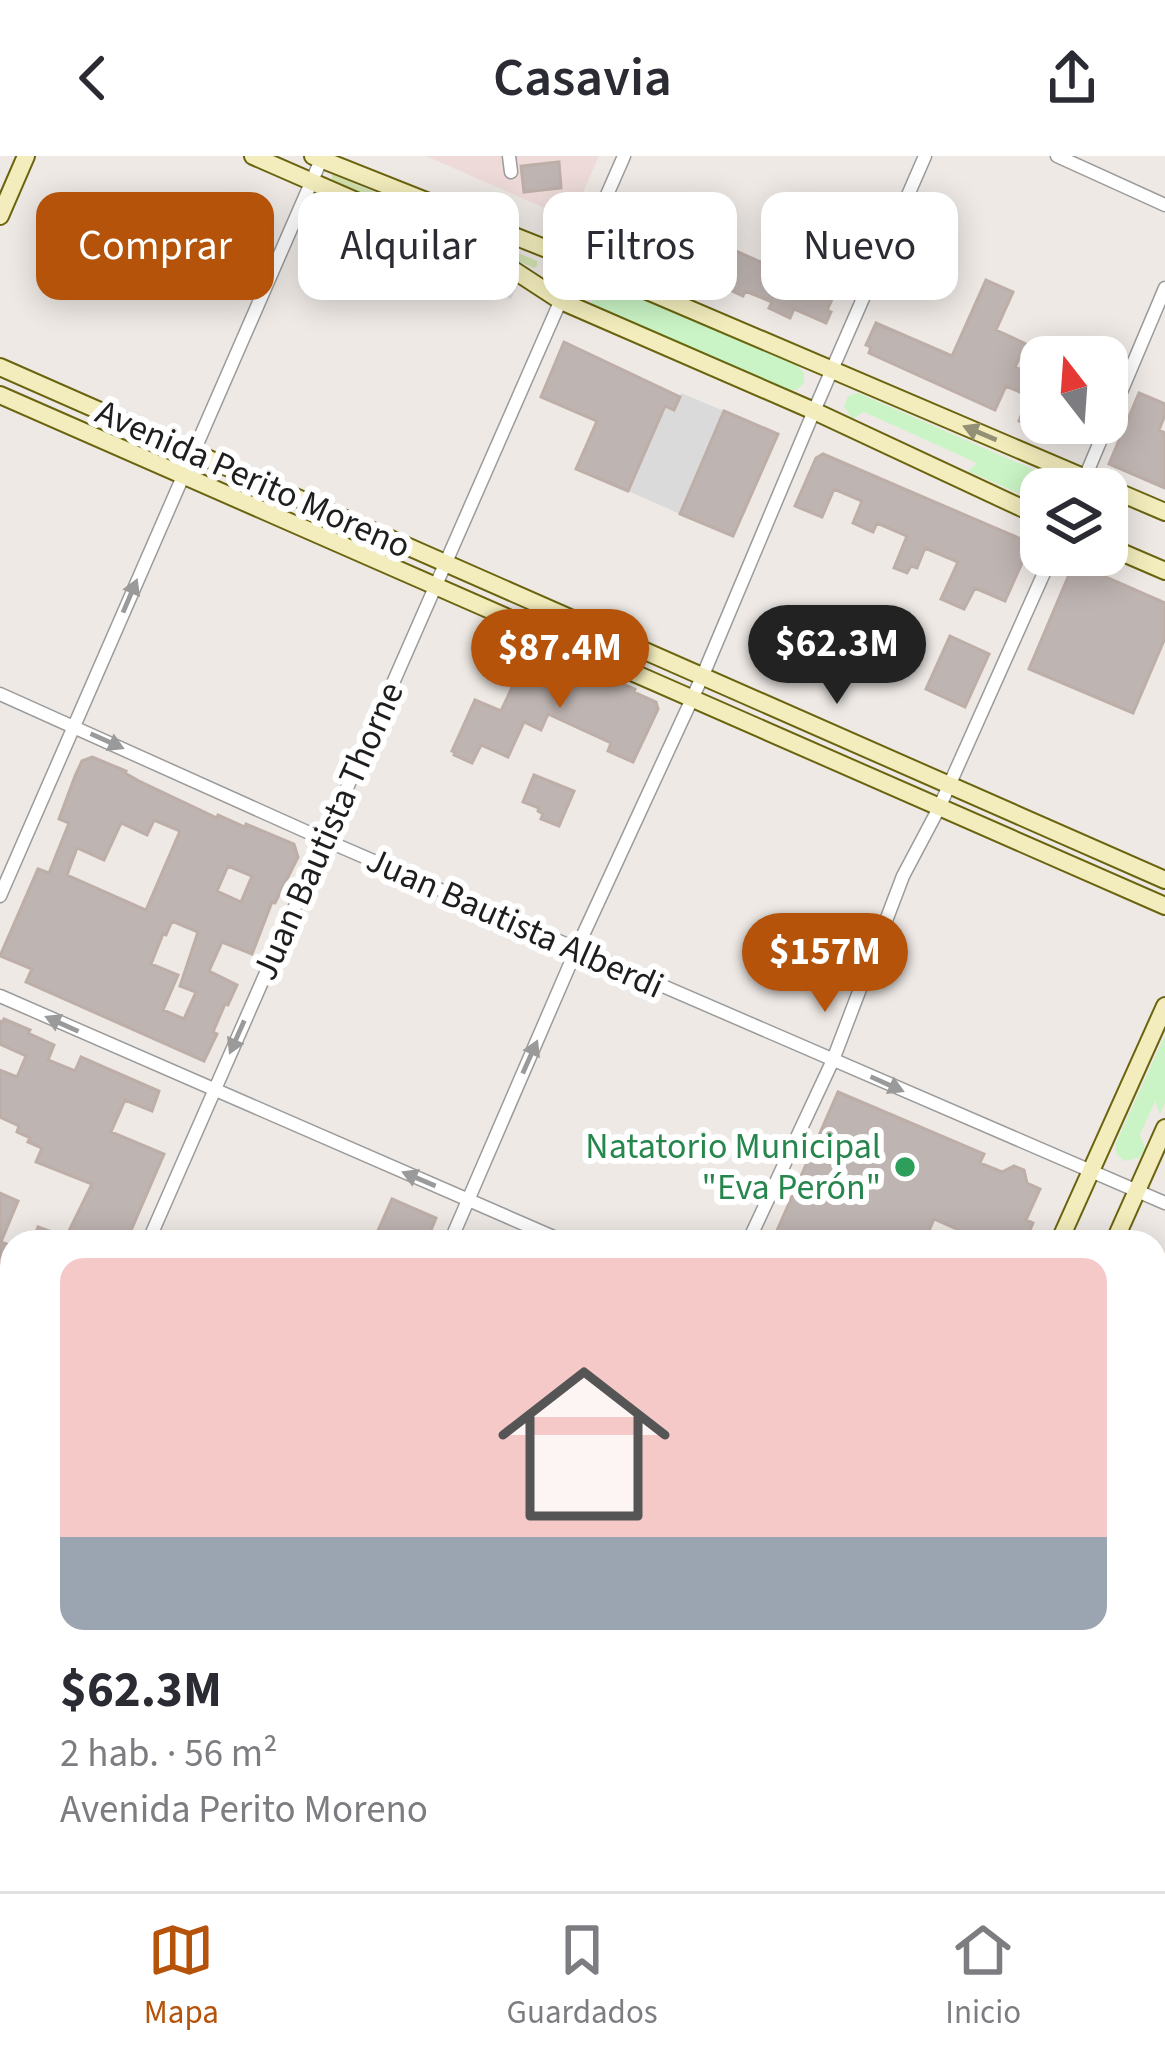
<!DOCTYPE html>
<html lang="es">
<meta charset="utf-8">
<style>
body{margin:0;font-family:"Source Sans 3",sans-serif;background:#f7f7f7;color:#2b2b33;height:100vh;display:flex;flex-direction:column;font-size:45px;white-space:nowrap}
*{box-sizing:border-box;margin:0}
p{font-size:39px;color:#7c7c81}
.icon{flex:none;width:66px;height:66px;fill:none;stroke:currentColor;stroke-width:2;stroke-linecap:round;stroke-linejoin:round}
.map{position:relative;flex:1;overflow:hidden}
.details{position:absolute;left:0px;top:1074px;width:1167px;height:663px;display:flex;flex-direction:column;background:#fff;border-radius:36px 36px 0 0;box-shadow:0 6px 30px #0003}
.details>*{flex:none}
.banner{position:absolute;left:36px;top:36px;width:1095px;height:108px;display:flex;gap:24px}
.needle{width:78px;rotate:343deg}
.tools{position:absolute;left:1020px;top:180px;display:grid;gap:24px}
.tools a{display:grid;place-items:center;width:108px;height:108px;border-radius:24px;background:#fff;box-shadow:0 6px 30px #0003;font-size:60px}
.price{position:absolute;translate:-50% -102px;padding:0 27px;border-radius:42px;background:#b45309;color:#fff;font-size:39px;line-height:78px;filter:drop-shadow(0 3px 6px #0008)}
.price::after{content:'';position:absolute;left:50%;top:72px;width:36px;height:27px;margin-left:-18px;background:inherit;clip-path:polygon(0 0,100% 0,50% 100%)}
.price.selected{background:#222;color:#fff}
ul{padding:0;list-style:none}
li{display:grid;align-content:center;gap:24px;height:636px;padding:0 60px}
li span{display:grid;place-items:center;height:372px;border-radius:24px;color:#555}
li>.icon{margin-inline-start:auto}
span .icon{width:216px;height:216px;fill:#fffc;stroke-width:1}
li b{font-size:51px}
.tag{padding:0 42px;border-radius:24px;background:#fff;box-shadow:0 6px 30px #0003;font-size:42px;line-height:108px}
.tag.selected{background:#b45309;color:#fff}
header{display:flex;justify-content:space-between;align-items:center;height:156px;padding:0 60px;background:#fff;font-size:54px;font-weight:600}
.tabs{display:flex;justify-content:space-around;align-items:center;height:168px;border-top:3px solid #e1e1e2;background:#fff;font-size:33px;color:#7c7c81}
.tabs a{display:grid;justify-items:center;gap:6px}
.tabs .selected{color:#b45309}
.map>svg:first-child{display:block}
.military{fill:#eedbd9}
.grass{fill:#d2e3af}
.park{fill:#caf4c5}
.parking{fill:#dadada}
.building{fill:#beb4b1;stroke:#beaea8;stroke-width:3;fill-rule:evenodd}
.lines{fill:none;stroke-linecap:round;stroke-linejoin:round}
.street-casing{stroke:#9b9b9b;stroke-width:15}
.secondary-casing{stroke:#6a640f;stroke-width:20}
.street{stroke:#fff;stroke-width:12}
.secondary{stroke:#f3edbd;stroke-width:16}
.oneway{fill:#939075}
.oneway2{fill:#9a9a9a}
.leisure-dot{fill:#2e9e5b;stroke:#fff;stroke-width:4.5}
.labels{text-anchor:middle;dominant-baseline:central;stroke-width:12;stroke-linejoin:round;paint-order:stroke}
.street-label{font-size:36px;fill:#1e1e1e;stroke:#fff}
.leisure-label{font-size:36px;fill:#27864d;stroke:#fff;text-anchor:end}
</style>
<header><svg class="icon" aria-label="back" viewBox="0 0 24 24"><path d="M15 5l-7 7 7 7"/></svg>Casavia<svg class="icon" aria-label="share" viewBox="0 0 24 24"><path d="M12 15V3M7 8l5-5 5 5M5 13v7h14v-7"/></svg></header>
<div class="map">
<svg width="1165" height="1735" viewBox="0 0 1165 1735">
<rect width="100%" height="100%" fill="#eee9e5"/>
<!-- military -->
<path class="military" d="M426 0H599L574 57 565 61Z"/>
<!-- grass -->
<path class="grass" d="M332 18 537 105V110L534 112 332 25Z"/>
<!-- park -->
<path class="park" d="M604 126 797 209 804 217V227L796 234H785L598 152 593 149 590 139 594 129Z
M858 237 1048 320 1056 333H1041V346L1036 345 968 315 977 307 864 256 852 263 844 250 848 240Z
M1165 879V947L1160 958 1155 945 1140 979 1145 992 1139 1002 1124 1005 1116 997V987Z"/>
<!-- parking -->
<path class="parking" d="M344 53 518 129 511 143 339 65Z
M681 237 724 255 680 358 628 335 665 250 674 254Z"/>
<!-- building -->
<path class="building" d="M559 6 561 32 524 36 521 10Z
M660 54 683 64 681 68 700 79 763 107 769 94 790 103 792 98 814 108 806 125 835 137 827 154 831 156 826 167 794 153 790 162 769 152 772 146 745 135 743 140 706 123 708 119 684 108 682 113 642 95Z
M986 124 1013 136 996 174 1026 188 1015 211 1037 221 1041 213V267H1083L1077 281 1064 286 1019 265 1029 240 1006 230 995 254 869 197 871 191 866 189 876 167 952 200Z
M564 186 680 241 674 254 665 250 628 335 576 313 597 265 541 241Z
M1139 237 1165 248V259L1159 274 1165 277V332L1109 308Z
M724 255 778 278 733 380 680 358Z
M823 298 1021 383 1026 398 1005 445 975 432 964 453 941 443 958 406 925 392 917 412 911 410 907 417 894 412 907 380 877 367 873 376 853 367 862 345 834 333 822 361 795 350 816 302Z
M1074 407 1165 447V482L1133 557 1029 513Z
M950 480 989 498 965 551 926 533Z
M531 491 553 501 548 511 578 523 583 512 635 533 634 536 656 546 658 553 633 606 608 595 611 587 548 558 541 574 524 566 508 601 481 589 472 607 454 599 455 596 452 595 475 544 501 555Z
M92 601 126 615 125 617 139 625 217 662 218 659 245 671 246 668 294 688 298 701 275 747 272 746 252 798 222 786 209 815 237 829 228 849 225 848 213 876 217 878 204 905 26 826 32 813 0 800 38 713 49 717 69 667 59 663 75 620 82 605ZM154 664 180 675 146 754 67 719 77 692 104 704 121 667 147 679ZM228 710 252 720 241 746 217 735ZM172 765 198 776 180 830 196 836 184 863 163 854 178 819 151 808 163 778 166 779Z
M534 619 574 635 559 670 541 663 543 658 538 655 539 652 523 646Z
M4 863 30 874 28 877 54 889 48 904 75 915 81 901 159 935 152 955 125 944 111 976 164 998 126 1086H32L38 1071 66 1081 92 1028 36 1006 42 992 28 986 30 982 17 976 19 970 0 961V914L17 921 26 900 0 888V865L3 866Z
M838 936 984 998 980 1007 1002 1016 1014 1010 1024 1014 1027 1027 1040 1033 1026 1064 1033 1067 1025 1086H956L961 1075 934 1063 924 1086H772Z
M0 1037 18 1045 1 1086 12 1090V1119L0 1113Z
M392 1043 436 1062 426 1086H373Z"/>
<g class="lines">
<defs>
<path id="street" d="M509 0 511 16
M1057 0 1165 49
M1080 333 1165 132
M0 538 325 684 1165 1047
M0 740 321 4
M0 840 565 1086
M148 1086 624 0
M450 1086 577 792 703 519 814 255 925 0
M748 1086 833 904 903 720 939 652 1052 399
M0 1140 12 1145
M1155 1346 1165 1350
M0 1429 12 1401
M0 1443 12 1448
M1155 1651 1165 1655
M1155 1699 1165 1677
M0 1704 12 1709
M49 1725 71 1735
M645 1725 668 1735
M166 1735 170 1725
M458 1735 462 1725
M1139 1735 1144 1725"/>
<path id="secondary" d="M253 0 512 113 561 145 814 255 1041 361
M313 0 577 105 1165 356
M0 60 26 0
M0 211 1165 724
M0 239 1165 750
M1107 390 1165 415
M1059 1086 1165 850
M1114 1086 1165 972
M775 1735 780 1725
M832 1735 837 1725"/>
</defs>
<!-- street casing -->
<use href="#street" class="street-casing"/>
<!-- secondary casing -->
<use href="#secondary" class="secondary-casing"/>
<!-- street -->
<use href="#street" class="street"/>
<!-- secondary -->
<use href="#secondary" class="secondary"/>
</g>
<!-- one-way arrows -->
<defs><path id="oneway-solid" d="M-6-.8H1V-3.2L6.5 0L1 3.2V.8H-6Z" transform="scale(3)"/></defs>
<use class="oneway" href="#oneway-solid" transform="translate(980 277) rotate(-157)"/>
<g class="oneway2">
<use href="#oneway-solid" transform="translate(130 440) rotate(-67)"/>
<use href="#oneway-solid" transform="translate(107 585) rotate(24)"/>
<use href="#oneway-solid" transform="translate(62 868) rotate(-156)"/>
<use href="#oneway-solid" transform="translate(237 881) rotate(114)"/>
<use href="#oneway-solid" transform="translate(530 901) rotate(-66)"/>
<use href="#oneway-solid" transform="translate(887 928) rotate(24)"/>
<use href="#oneway-solid" transform="translate(419 1023) rotate(-157)"/>
</g>
<!-- markers -->
<circle class="leisure-dot" cx="905" cy="1011" r="12"/>
<g class="labels">
<!-- street labels -->
<g class="street-label">
<text transform="translate(253 323) rotate(24)">Avenida Perito Moreno</text>
<text transform="translate(328 675) rotate(-66)">Juan Bautista Thorne</text>
<text transform="translate(515 767) rotate(24)">Juan Bautista Alberdi</text>
</g>
<!-- leisure labels -->
<g class="leisure-label">
<text x="881" y="990">Natatorio Municipal<tspan x="881" dy="41">"Eva Perón"</tspan></text>
</g>
</g>
</svg>
<div class="tools">
<a><svg class="needle" viewBox="-14 -14 28 28"><path d="M0-13l5 13h-10z" fill="#e53935"/><path d="M0 13l5-13h-10z" fill="#7c7c81"/></svg></a>
<a><svg class="icon" aria-label="layers" viewBox="0 0 24 24"><path d="M12 4l9 5-9 5-9-5zM3 14l9 5 9-5"/></svg></a>
</div>
<b class="price selected" style="left:837px;top:551px">$62.3M</b>
<b class="price" style="left:560px;top:555px">$87.4M</b>
<b class="price" style="left:825px;top:859px">$157M</b>
<div class="banner">
<a class="tag selected">Comprar</a>
<a class="tag">Alquilar</a>
<a class="tag">Filtros</a>
<a class="tag">Nuevo</a>
</div>
<section class="details">
<ul>
<li><span style="background:linear-gradient(#f6c9c9 75%,#9aa5b1 0)"><svg class="icon" aria-label="home" viewBox="0 0 24 24"><path d="M3 11l9-7 9 7M6 9v11h12V9"/></svg></span><div><b>$62.3M</b><p>2 hab. · 56 m²</p><p>Avenida Perito Moreno</p></div></li>
</ul>
</section>
</div>
<nav class="tabs">
<a class="selected"><svg class="icon" aria-label="map" viewBox="0 0 24 24"><path d="M3 6l6-2 6 2 6-2v14l-6 2-6-2-6 2zM9 4v14M15 6v14"/></svg>Mapa</a>
<a><svg class="icon" aria-label="saved" viewBox="0 0 24 24"><path d="M7 4h10v16l-5-4-5 4z"/></svg>Guardados</a>
<a><svg class="icon" aria-label="home" viewBox="0 0 24 24"><path d="M3 11l9-7 9 7M6 9v11h12V9"/></svg>Inicio</a>
</nav>
